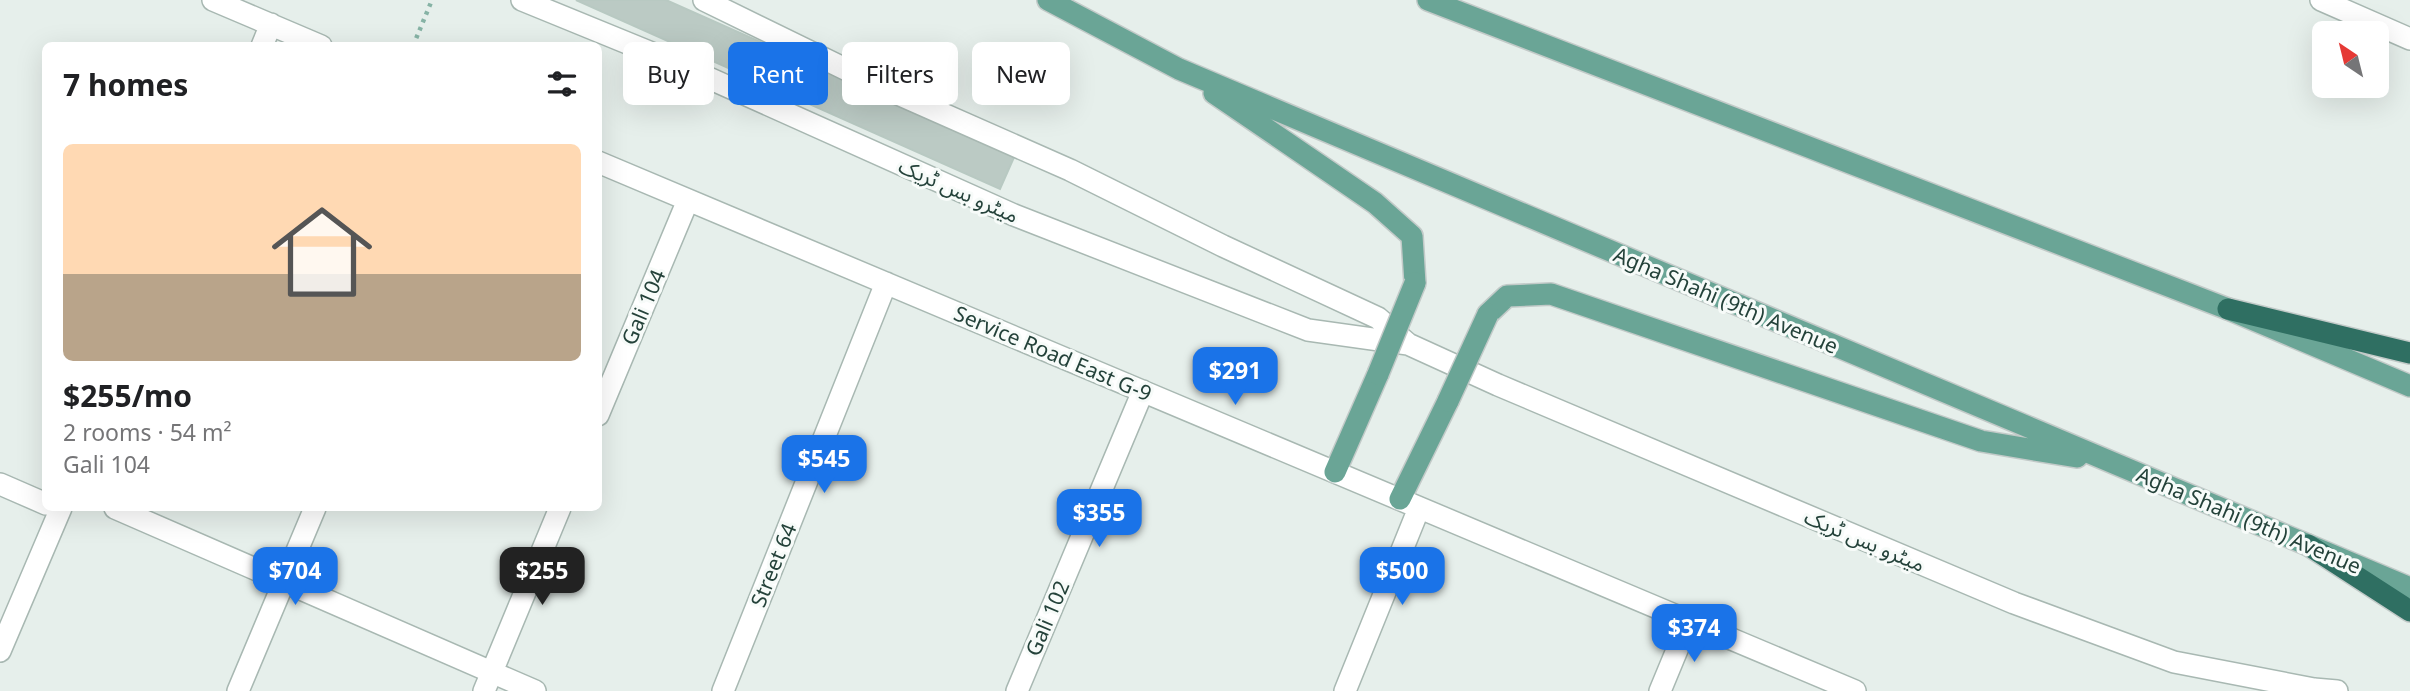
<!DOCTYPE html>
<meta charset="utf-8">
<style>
body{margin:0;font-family:"Noto Sans","Noto Sans Arabic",sans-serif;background:#f6f6f6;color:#202124;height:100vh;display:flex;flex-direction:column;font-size:26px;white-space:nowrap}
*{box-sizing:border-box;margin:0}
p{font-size:23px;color:#757577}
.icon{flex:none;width:38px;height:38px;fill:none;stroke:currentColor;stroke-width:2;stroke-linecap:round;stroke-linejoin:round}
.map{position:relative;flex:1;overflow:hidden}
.panel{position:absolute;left:42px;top:42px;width:560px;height:469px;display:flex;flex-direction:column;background:#fff;border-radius:10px;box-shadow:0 7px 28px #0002}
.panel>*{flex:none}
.guide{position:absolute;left:623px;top:42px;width:665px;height:63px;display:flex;gap:14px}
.needle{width:46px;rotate:325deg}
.fabs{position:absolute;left:2312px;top:21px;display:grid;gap:14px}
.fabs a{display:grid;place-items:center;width:77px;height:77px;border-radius:10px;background:#fff;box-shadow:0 7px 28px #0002;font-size:35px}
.price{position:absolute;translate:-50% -60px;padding:0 16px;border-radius:14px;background:#1a73e8;color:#fff;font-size:23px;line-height:46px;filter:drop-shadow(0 2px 4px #0008)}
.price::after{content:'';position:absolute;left:50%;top:42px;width:21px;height:16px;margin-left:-10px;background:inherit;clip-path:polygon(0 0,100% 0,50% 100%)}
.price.on{background:#222;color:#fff}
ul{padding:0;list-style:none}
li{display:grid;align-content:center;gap:14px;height:371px;padding:0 21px}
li+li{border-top:2px solid #e0e0e0}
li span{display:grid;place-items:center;height:217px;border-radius:10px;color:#555}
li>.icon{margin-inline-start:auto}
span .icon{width:126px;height:126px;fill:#fffc;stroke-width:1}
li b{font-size:30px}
h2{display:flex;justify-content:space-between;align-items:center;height:84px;padding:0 21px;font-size:30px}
.pill{padding:0 24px;border-radius:10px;background:#fff;box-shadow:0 7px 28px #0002;font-size:24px;line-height:63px}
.pill.on{background:#1a73e8;color:#fff}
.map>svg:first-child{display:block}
.building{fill:#bbcac4;stroke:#b8c9c2;stroke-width:2}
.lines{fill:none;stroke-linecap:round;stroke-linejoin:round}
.minor-casing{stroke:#a8b8b2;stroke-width:24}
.major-casing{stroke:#c2cac8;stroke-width:24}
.highway-casing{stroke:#c2cac8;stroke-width:24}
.path{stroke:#86b3a5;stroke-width:4.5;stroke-dasharray:3.5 5;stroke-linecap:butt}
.minor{stroke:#fff;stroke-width:21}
.major{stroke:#6aa596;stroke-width:21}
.highway{stroke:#2f6f62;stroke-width:21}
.major-bridge-casing{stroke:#c2cac8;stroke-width:24;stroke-linecap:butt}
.major-bridge{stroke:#6aa596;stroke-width:21}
.labels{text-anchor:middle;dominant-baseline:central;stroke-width:6;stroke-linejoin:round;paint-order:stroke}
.street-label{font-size:21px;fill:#24423a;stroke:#f7fbf9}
</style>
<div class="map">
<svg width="2410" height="691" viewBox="0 0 2410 691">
<rect width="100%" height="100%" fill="#e6efeb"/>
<!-- building -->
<path class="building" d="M576 0H666L1015 155 1000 189Z"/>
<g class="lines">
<defs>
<path id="minor" d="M213 0 321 46
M522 0 664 58 1014 215 1308 330 1408 344 1498 385 2014 603 2174 662 2314 689 2337 691
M704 0 882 87 1070 170 1223 246 1378 318 1407 343
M2321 0 2410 39
M262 46 271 24
M598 162 1855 691
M598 415 688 200
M0 484 46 504
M115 508 535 691
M0 651 61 508
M238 691 315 508
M484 691 560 508
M723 691 886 283
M1017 691 1143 391
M1345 691 1419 508
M1660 691 1689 621"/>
<path id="major" d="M1048 0 1179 69 2410 588
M1428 0 2228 309 2410 386
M1214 93 1375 203 1412 236 1415 283
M1488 314 1507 296 1551 294 1981 441 2077 457
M1335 472 1378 374
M1400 499 1448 401"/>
<path id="highway" d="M2228 309 2410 353
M2308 545 2410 611"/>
</defs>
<!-- minor casing -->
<use href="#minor" class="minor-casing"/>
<!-- major casing -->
<use href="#major" class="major-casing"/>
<!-- highway casing -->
<use href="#highway" class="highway-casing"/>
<!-- path -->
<path class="path" d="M413 46 432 0"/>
<!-- minor -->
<use href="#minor" class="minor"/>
<!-- major -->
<use href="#major" class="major"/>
<!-- highway -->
<use href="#highway" class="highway"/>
<defs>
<path id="major-bridge" d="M1378 374 1415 283
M1448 401 1488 314"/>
</defs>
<!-- major-bridge casing -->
<use href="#major-bridge" class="major-bridge-casing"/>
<!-- major-bridge -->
<use href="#major-bridge" class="major-bridge"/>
</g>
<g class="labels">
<!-- street labels -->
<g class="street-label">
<text transform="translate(959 190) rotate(24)">میٹرو بس ٹریک</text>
<text transform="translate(1726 300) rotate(23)">Agha Shahi (9th) Avenue</text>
<text transform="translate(643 307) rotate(-67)">Gali 104</text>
<text transform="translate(1053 353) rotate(23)">Service Road East G-9</text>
<text transform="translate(2249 520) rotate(23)">Agha Shahi (9th) Avenue</text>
<text transform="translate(1865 540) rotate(23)">میٹرو بس ٹریک</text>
<text transform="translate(773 565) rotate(-68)">Street 64</text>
<text transform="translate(1047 618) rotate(-67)">Gali 102</text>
</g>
</g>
</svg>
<div class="fabs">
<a><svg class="needle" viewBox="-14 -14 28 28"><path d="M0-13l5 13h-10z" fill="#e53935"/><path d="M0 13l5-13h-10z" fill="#757577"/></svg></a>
</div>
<b class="price" style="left:1235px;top:407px">$291</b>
<b class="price" style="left:824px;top:495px">$545</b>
<b class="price" style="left:1099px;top:549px">$355</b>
<b class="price" style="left:295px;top:607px">$704</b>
<b class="price on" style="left:542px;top:607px">$255</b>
<b class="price" style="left:1402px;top:607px">$500</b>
<b class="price" style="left:1694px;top:664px">$374</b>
<div class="guide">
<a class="pill">Buy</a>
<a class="pill on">Rent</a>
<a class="pill">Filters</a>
<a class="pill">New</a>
</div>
<section class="panel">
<h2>7 homes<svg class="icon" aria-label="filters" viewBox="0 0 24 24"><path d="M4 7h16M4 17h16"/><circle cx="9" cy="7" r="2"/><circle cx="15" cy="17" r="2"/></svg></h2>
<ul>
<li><span style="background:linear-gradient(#ffd9b3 60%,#b9a48a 0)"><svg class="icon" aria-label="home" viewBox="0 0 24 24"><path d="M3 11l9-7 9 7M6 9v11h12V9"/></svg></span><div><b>$255/mo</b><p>2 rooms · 54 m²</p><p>Gali 104</p></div></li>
</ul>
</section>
</div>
